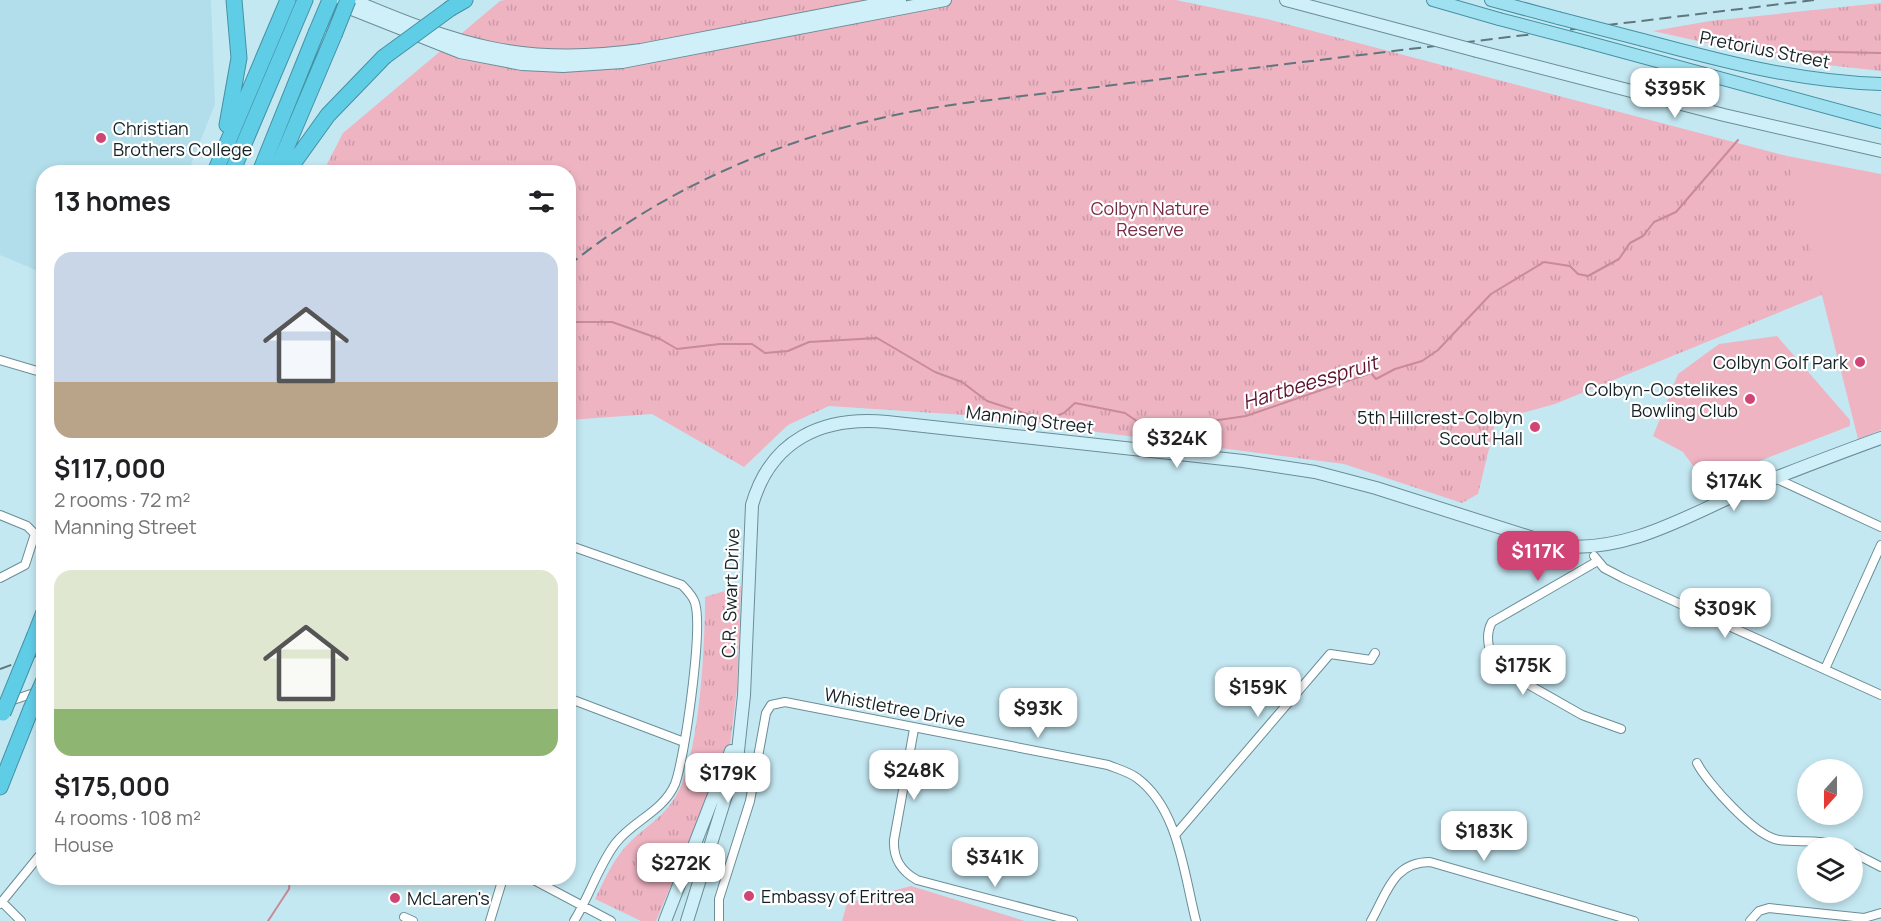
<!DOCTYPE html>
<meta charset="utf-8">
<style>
body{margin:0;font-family:Manrope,sans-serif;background:#f6f6f6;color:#202124;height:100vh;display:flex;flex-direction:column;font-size:22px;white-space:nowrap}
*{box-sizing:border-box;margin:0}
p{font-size:20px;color:#757577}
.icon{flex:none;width:33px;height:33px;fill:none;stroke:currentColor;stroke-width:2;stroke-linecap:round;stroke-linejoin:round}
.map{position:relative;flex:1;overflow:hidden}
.details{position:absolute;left:36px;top:165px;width:540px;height:720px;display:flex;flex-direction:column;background:#fff;border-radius:24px;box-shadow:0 3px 9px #0003}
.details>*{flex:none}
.needle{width:39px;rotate:201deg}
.tools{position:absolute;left:1797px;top:759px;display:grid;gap:12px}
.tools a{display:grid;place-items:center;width:66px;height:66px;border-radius:50%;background:#fff;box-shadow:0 3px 9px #0003;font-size:30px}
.price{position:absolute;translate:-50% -51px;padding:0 14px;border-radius:12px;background:#fff;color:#222;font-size:20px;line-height:39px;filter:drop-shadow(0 2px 3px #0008)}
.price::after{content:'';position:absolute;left:50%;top:36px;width:18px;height:14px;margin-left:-9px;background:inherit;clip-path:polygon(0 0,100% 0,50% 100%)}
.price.active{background:#d14576;color:#fff}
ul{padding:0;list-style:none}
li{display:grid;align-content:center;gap:12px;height:318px;padding:0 18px}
li span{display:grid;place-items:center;height:186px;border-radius:18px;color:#555}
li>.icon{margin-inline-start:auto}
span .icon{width:108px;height:108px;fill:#fffc;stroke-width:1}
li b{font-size:26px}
h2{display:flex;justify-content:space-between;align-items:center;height:72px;padding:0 18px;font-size:26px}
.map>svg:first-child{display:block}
.built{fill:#b1deea}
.park{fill:url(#park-tufts)}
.pitch{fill:#eeb4c2}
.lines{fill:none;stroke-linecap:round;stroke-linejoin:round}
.stream{stroke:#c98a9a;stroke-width:2}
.street-casing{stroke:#6b8d96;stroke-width:10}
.secondary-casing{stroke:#6b8d96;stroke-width:14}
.primary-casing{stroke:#4591a3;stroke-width:14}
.highway-casing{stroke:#4591a3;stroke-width:17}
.street{stroke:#fff;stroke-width:8}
.secondary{stroke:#cff0f8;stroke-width:12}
.primary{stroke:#a0e1f1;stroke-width:12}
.highway{stroke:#60cde7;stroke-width:15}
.rail{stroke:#5f767d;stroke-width:2;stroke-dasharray:12 6;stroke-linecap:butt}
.secondary-bridge-casing{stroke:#6b8d96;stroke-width:14;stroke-linecap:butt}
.primary-bridge-casing{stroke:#4591a3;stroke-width:14;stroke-linecap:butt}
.highway-bridge-casing{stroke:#4591a3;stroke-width:17;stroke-linecap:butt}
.secondary-bridge{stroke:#cff0f8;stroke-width:12}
.primary-bridge{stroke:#a0e1f1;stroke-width:12}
.highway-bridge{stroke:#60cde7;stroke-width:15}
.poi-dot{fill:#d14576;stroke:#fff;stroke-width:2}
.labels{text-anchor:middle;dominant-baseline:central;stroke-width:4.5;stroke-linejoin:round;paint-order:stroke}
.street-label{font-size:18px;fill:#142226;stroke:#fff}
.poi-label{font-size:18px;fill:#142226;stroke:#fff;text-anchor:start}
.park-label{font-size:18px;fill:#792c45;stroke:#fff}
.water-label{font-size:20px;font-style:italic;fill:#5d112e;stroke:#fff}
</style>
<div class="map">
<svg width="1881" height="921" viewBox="0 0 1881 921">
<defs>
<pattern id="park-tufts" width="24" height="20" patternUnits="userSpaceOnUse" patternTransform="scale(1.5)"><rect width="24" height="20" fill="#eeb4c2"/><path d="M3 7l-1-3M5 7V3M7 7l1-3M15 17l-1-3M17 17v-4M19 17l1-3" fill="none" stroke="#cb9aa7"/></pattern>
</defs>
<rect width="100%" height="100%" fill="#c4e8f2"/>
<!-- built -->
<path class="built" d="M0 0H211L215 104 188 172H44L43 273 0 255Z"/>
<!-- park -->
<path class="park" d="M505 0H1176L1267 19 1787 156 1824 294 1555 404 1496 420 1478 494 1462 503 1344 464 965 415 829 406 788 425 744 467 652 414 569 420 568 172H323L343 133 500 1Z
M1881 3V71L1783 60 1653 31 1710 21Z
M741 586 737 688 730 745 656 921H641L595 899C605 879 614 857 631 841 647 826 665 815 676 796 700 755 705 645 705 597Z"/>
<!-- pitch -->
<path class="pitch" d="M1787 156 1881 174V430L1858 439Z
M1777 336 1850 420V426L1705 482 1683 452 1653 436 1678 374 1719 344Z
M911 886 1025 921H842L847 903Z"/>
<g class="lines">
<!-- stream -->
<path class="stream" d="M1783 51 1881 53
M568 322H612L660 339 677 349 720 344H752L765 353 788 351 809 342 877 338 935 372 962 382 987 401 1046 420 1064 413 1075 403 1125 413 1138 422 1166 419 1198 423 1246 416 1371 373 1376 379 1395 369 1422 361 1438 350 1491 294 1544 262 1570 266 1578 274 1588 276 1619 259 1630 243 1643 236 1654 222 1676 212 1738 140
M268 921 289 889 290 878"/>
<defs>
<path id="street" d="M0 360 44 373
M1775 478 1881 527
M0 515 27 526 35 534 25 565 0 578
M568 545 682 585C687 590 693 596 695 603 703 629 685 757 675 784 663 812 632 821 615 844 598 867 589 897 574 921
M1594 556 1604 568 1623 578 1881 695
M1596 562 1492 622C1484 636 1489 658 1501 669L1582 715 1621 729
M1825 669 1881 545
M568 698 684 742
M7 702 37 692
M914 729 894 840C893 859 901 871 917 880L1073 921
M1697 763C1707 783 1756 837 1779 840 1801 843 1823 838 1843 848
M1176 834 1330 654 1371 660 1375 653
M1852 852 1881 867
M530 878 611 921
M2 902 21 921
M0 904 44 850
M404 917 413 921
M490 921 503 878
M719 921V899L750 801 766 713 771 705 785 702 1108 765C1118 769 1129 772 1137 778 1179 809 1184 875 1196 921
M1371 921C1387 893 1393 862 1430 862L1634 921
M1750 921 1759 911 1769 908 1864 918 1881 913"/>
<path id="secondary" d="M329 0 460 52 522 64 563 66 622 62 945 0
M352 0C459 45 523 67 641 50L900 0
M1286 0 1410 33
M1477 51 1724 115 1881 151
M665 921 731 751
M687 921 737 760 744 695 752 505C771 439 823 416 887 422L1243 461 1315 472 1376 488 1555 545C1626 556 1694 512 1757 485 1798 469 1839 453 1881 438"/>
<path id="primary" d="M1433 0 1499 19
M1491 0 1558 18
M1643 40C1721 61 1800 82 1881 84
M1587 42 1881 122"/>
<path id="highway" d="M451 8 465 0
M227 125 239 58 234 0
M215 172 288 0
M232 172 305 0
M260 172 316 33
M276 172 334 35
M287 172 328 115 384 57
M35 635 44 612
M0 787 31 709"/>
</defs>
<!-- street casing -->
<use href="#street" class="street-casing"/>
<!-- secondary casing -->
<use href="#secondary" class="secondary-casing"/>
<!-- primary casing -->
<use href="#primary" class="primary-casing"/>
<!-- highway casing -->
<use href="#highway" class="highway-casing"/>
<!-- street -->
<use href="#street" class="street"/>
<!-- secondary -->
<use href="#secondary" class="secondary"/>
<!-- primary -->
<use href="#primary" class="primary"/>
<!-- highway -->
<use href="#highway" class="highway"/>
<!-- rail -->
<path class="rail" d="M568 266C682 174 822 122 965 103L1814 0
M0 669 44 653"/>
<defs>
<path id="secondary-bridge" d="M1410 33 1477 51"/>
<path id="primary-bridge" d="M1558 18 1643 40
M1499 19 1587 42"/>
<path id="highway-bridge" d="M316 33 330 0
M334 35 348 0
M384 57 451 8
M31 709 44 680
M3 713 35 635"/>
</defs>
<!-- secondary-bridge casing -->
<use href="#secondary-bridge" class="secondary-bridge-casing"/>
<!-- primary-bridge casing -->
<use href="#primary-bridge" class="primary-bridge-casing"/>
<!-- highway-bridge casing -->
<use href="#highway-bridge" class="highway-bridge-casing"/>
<!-- secondary-bridge -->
<use href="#secondary-bridge" class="secondary-bridge"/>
<!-- primary-bridge -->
<use href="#primary-bridge" class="primary-bridge"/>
<!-- highway-bridge -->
<use href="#highway-bridge" class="highway-bridge"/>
</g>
<!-- markers -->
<g class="poi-dot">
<circle cx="101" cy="138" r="6"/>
<circle cx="1860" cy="362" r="6"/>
<circle cx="1750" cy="399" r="6"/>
<circle cx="1535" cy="427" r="6"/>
<circle cx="749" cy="896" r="6"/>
<circle cx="395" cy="898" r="6"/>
</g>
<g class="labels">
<!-- street labels -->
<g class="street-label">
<text transform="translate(1765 49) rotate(11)">Pretorius Street</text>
<text transform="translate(1030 419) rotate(7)">Manning Street</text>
<text transform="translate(730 593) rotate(-88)">C.R. Swart Drive</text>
<text transform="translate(895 707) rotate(11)">Whistletree Drive</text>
</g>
<!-- poi labels -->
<g class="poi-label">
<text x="113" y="128">Christian<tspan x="113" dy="21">Brothers College</tspan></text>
<text x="1848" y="362" text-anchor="end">Colbyn Golf Park</text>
<text x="1738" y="389" text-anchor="end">Colbyn-Oostelikes<tspan x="1738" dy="21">Bowling Club</tspan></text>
<text x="1523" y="417" text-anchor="end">5th Hillcrest-Colbyn<tspan x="1523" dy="21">Scout Hall</tspan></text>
<text x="761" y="896">Embassy of Eritrea</text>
<text x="407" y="898">McLaren's</text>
</g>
<!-- park labels -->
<g class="park-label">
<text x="1150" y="208">Colbyn Nature<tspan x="1150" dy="21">Reserve</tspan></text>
</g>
<!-- water labels -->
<g class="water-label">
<text transform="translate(1310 382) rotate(-17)">Hartbeesspruit</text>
</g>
</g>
</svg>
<div class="tools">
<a><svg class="needle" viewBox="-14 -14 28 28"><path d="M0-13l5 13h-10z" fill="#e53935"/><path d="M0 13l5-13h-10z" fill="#757577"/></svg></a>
<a><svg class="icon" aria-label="layers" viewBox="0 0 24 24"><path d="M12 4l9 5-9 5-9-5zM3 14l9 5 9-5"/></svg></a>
</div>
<b class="price" style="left:1675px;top:119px">$395K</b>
<b class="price" style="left:1177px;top:469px">$324K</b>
<b class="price" style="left:1734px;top:512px">$174K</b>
<b class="price active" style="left:1538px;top:582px">$117K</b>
<b class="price" style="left:1725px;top:639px">$309K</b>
<b class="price" style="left:1523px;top:696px">$175K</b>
<b class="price" style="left:1258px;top:718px">$159K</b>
<b class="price" style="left:1038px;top:739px">$93K</b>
<b class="price" style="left:914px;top:801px">$248K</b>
<b class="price" style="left:728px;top:804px">$179K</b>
<b class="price" style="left:1484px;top:862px">$183K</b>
<b class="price" style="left:995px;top:888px">$341K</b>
<b class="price" style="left:681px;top:894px">$272K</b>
<section class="details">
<h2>13 homes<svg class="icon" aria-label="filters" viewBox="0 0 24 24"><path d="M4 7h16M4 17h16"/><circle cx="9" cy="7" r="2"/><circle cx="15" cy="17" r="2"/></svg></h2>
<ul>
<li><span style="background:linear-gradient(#c9d6e8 70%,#b9a48a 0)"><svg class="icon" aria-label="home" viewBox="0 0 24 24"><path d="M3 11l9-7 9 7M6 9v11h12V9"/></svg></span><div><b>$117,000</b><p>2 rooms · 72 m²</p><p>Manning Street</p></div></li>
<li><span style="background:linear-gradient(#dfe7d0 75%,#8fb573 0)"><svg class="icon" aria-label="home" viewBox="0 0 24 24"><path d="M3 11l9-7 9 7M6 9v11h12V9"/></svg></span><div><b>$175,000</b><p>4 rooms · 108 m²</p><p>House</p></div></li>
</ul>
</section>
</div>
